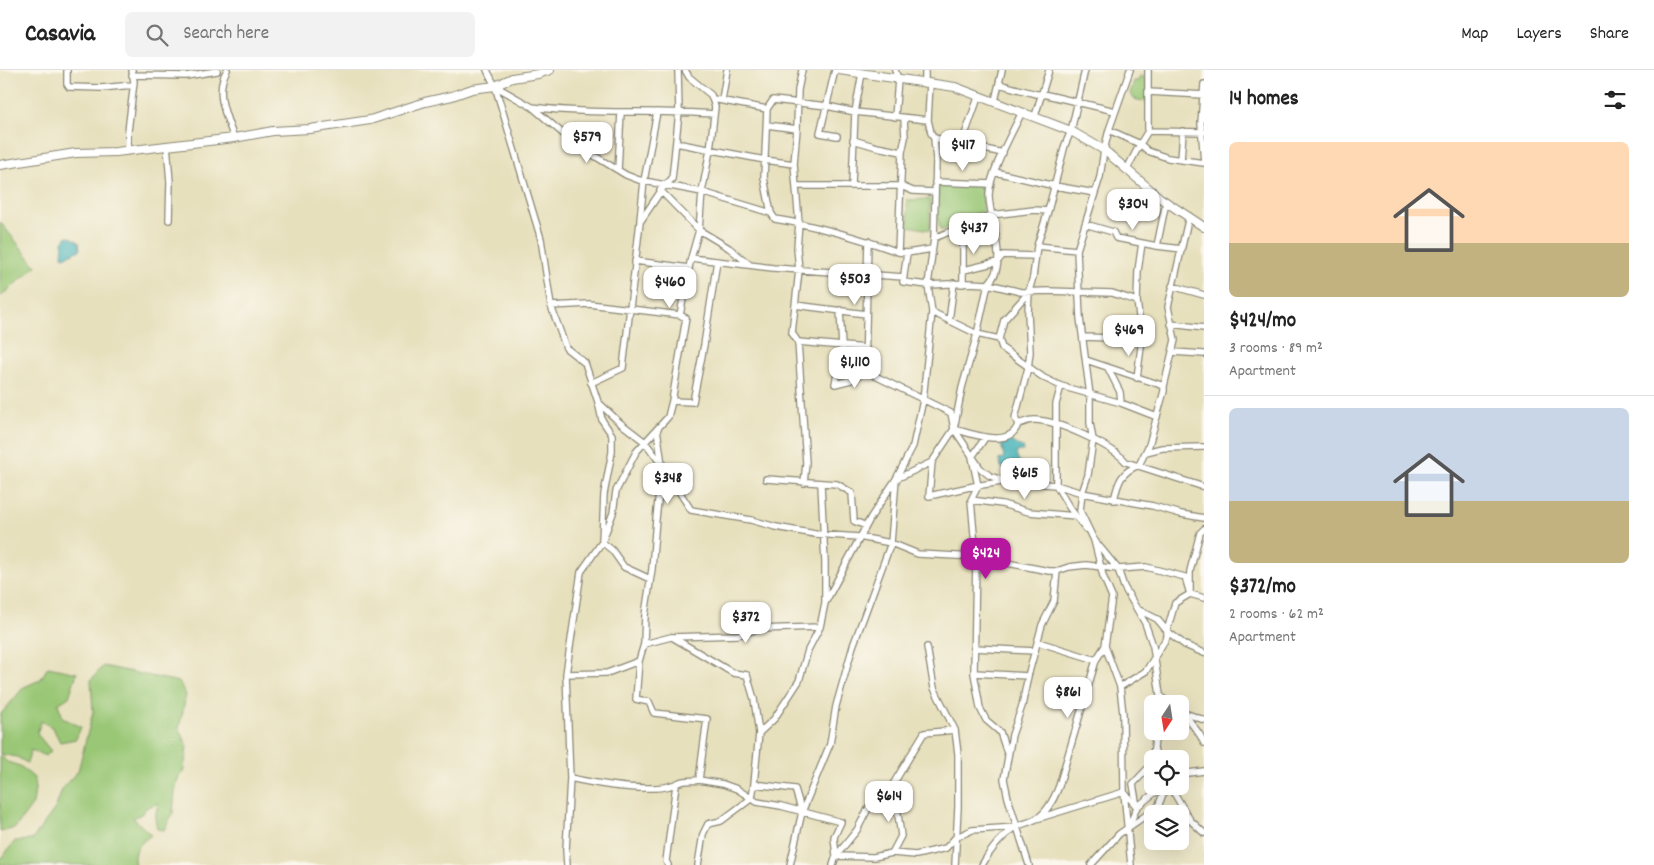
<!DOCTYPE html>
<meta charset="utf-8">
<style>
body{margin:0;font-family:Dekko,sans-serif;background:#f2f2f2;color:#222;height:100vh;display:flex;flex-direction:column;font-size:19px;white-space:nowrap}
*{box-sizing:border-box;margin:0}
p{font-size:16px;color:#767676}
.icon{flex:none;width:28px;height:28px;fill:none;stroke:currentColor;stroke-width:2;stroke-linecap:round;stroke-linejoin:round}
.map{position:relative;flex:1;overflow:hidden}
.panel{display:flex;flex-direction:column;background:#fff;width:450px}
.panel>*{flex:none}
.needle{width:32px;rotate:192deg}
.controls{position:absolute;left:1144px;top:625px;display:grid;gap:10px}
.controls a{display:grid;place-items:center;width:45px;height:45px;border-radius:8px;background:#fff;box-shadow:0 5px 20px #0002;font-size:25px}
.price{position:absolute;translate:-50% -42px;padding:0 11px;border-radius:10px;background:#fff;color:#222;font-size:16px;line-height:32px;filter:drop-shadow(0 1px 2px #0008)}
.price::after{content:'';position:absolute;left:50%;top:30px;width:15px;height:11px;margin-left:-8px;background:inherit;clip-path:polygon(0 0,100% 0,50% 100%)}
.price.selected{background:#b5179e;color:#fff}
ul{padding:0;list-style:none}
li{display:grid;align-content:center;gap:10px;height:265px;padding:0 25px}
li+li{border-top:1px solid #e0e0e0}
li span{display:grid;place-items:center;height:155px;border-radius:8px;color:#555}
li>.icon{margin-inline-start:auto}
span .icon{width:90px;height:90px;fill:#fffc;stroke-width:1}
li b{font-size:21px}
h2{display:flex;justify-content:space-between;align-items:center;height:60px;padding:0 25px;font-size:21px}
header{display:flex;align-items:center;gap:30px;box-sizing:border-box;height:70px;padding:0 25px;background:#fff;border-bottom:1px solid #e0e0e0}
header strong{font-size:24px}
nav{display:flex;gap:28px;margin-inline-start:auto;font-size:18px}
.search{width:350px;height:45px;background:#f2f2f2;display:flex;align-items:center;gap:12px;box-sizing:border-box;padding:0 18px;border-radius:8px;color:#767676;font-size:19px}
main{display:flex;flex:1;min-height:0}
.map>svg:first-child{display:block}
.green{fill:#9ac776;stroke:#627950}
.water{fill:#40b1b7;stroke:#366e71}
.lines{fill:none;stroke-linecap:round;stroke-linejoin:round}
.minor-casing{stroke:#898674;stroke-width:8}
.tertiary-casing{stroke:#898674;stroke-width:10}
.minor{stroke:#fff;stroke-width:5.5}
.tertiary{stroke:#fff;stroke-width:8}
</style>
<header>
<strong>Casavia</strong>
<div class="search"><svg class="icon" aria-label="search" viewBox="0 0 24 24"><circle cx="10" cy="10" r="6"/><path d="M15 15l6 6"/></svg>Search here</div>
<nav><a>Map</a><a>Layers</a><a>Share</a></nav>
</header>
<main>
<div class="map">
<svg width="1204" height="795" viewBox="0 0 1204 795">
<rect width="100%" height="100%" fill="#fbf7ec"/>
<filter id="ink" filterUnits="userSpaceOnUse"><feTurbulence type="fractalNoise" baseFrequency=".02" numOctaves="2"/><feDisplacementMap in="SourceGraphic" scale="10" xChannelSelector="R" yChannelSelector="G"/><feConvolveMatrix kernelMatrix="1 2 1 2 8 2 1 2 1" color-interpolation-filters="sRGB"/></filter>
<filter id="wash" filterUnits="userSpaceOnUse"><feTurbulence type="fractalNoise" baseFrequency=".0096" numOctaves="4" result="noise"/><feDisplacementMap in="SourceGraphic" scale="20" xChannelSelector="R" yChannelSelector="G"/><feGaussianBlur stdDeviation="1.12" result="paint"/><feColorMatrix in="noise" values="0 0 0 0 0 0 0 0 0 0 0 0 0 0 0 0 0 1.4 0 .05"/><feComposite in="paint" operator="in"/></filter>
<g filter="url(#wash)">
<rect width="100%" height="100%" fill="#e7e0bd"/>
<!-- green -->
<path class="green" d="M1140 6 1144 7 1148 19 1147 32 1134 29 1130 24 1134 11H1138Z
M936 115 983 116V141L941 161 936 142Z
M930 129V160L908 156 907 130Z
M0 152 36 196 0 227Z
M103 596 179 612 186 625 179 659 187 675 184 700 181 706H179L175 721 173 743 164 760 157 759 155 748 158 733 146 738 143 743 133 748 151 765C140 774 131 780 135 795H0V790L15 771 32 770 56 737 63 717 78 701 93 642 91 610Z
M48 597 77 603 69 627 58 634 63 648 81 657 76 669 60 672 53 658 41 651 37 664 51 681 46 686 31 680 27 693 17 687 0 684V645L24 617 40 610Z
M0 685 7 692 20 696 34 708 35 719 33 734 15 758 0 762Z"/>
<!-- water -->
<path class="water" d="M67 166 73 168 79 172 80 180 64 187 62 186 63 172Z
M1010 371 1024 378 1023 381H1018L1016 385 1024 399C1016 405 1009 403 1001 397L999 390 1004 387 1001 374Z"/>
</g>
<g filter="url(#ink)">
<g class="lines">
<defs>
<path id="minor" d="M67 0V14L69 17 101 18 133 15
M227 0C214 22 226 46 234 68
M487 0 495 16 541 169 551 236 566 278 585 293 598 332 602 350 612 365V382L604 424 602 472 612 480 624 497 650 509
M802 0 798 20 797 59 794 94 799 153 797 178 799 200 792 263 798 272 806 393 804 413
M835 0 820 63 837 66
M132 5 186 6 217 1
M925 13V0
M999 14 1036 24H1043L1115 41
M495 16 532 37 575 74 626 105 639 110 702 122 771 143 775 149C818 156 857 167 898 182L907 183 932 179
M1148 22 1204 25
M713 29 767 39
M722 30 727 0
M995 31 1002 0
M532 37C593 45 653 40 714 44
M1035 46 1049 0
M895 47 898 9 895 0
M767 55 797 59
M1109 60 1140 74 1148 81 1168 88 1204 93
M1148 61 1204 62
M934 68 1003 83
M853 70 877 77 902 82 905 68 904 48
M676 73 765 90 794 94
M962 73 979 25
M167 75 170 112 169 150
M128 80V61L134 12 132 0
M1181 90 1183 61
M1204 93 1201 53 1204 14
M1127 99 1140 74 1148 61V0
M618 100 621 42
M995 102 1055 116 1095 123
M935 112 991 114
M852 115 855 42 862 3
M796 116H901L913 121 934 122
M660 120 699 160 729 178 749 194
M771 143 764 108 767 39 773 30 827 36 855 42 928 50
M640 150 644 111 657 42
M1085 154 1113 162 1116 168 1157 176 1182 179
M963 157V214
M934 168 991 145 1034 140 1048 141
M1037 176 1077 180
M1157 176 1166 132
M898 182 902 82
M907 183 903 212 928 215 969 213 988 214 1021 222 1047 221 1112 223 1137 231
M691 188 773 198 904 207
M635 191 689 198
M964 200 997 192 1003 185 1035 186
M1172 216 1204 225
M795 235 866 244
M551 236 589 234 680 245
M840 240 842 277 835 314 851 310 865 301
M932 242 977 264 999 269 1004 250 1029 222
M949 251 954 213
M1171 254 1204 258
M1083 267 1142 269
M999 269 1002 278 1044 308 1061 316 1121 333
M798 272 866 278
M1173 282 1204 284
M1086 290 1164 316
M1108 298 1120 322 1121 333 1157 347
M865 301 951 343 954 359C972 364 1011 379 1018 354 1023 353 1028 350 1033 350 1055 349 1113 376 1126 392L1204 417
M865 301 868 171
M1137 308 1142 269 1137 231 1138 201 1142 173
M591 313 623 298 640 152 665 115 672 109 679 42 678 0
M1061 316 1056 334V415L1069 437 1086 459
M672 331 693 332 704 275 717 191
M598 332 619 352 645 372 662 395 656 449 652 499 645 545 644 574
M1018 354 1015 348 1028 298 1030 282 1028 243 1029 221 1033 207 1037 176 1048 141 1065 75 1071 61 1085 0
M657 359 662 395 691 440 751 450 776 457 815 464 859 467 891 473 918 484 976 487 1049 501H1057L1069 497 1086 495 1118 499 1146 497 1185 507 1190 524 1204 528
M954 359 980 398 990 406 1005 411
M985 368 972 387 978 416 971 430 976 487 974 603 980 638 986 650 1000 662 1008 686
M1146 382 1162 378 1204 377
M932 392 929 426 974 416 1002 412H1017L1056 415 1082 423 1153 436 1181 444 1204 448
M766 409 837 414 852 423 854 451 866 456
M821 414 825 492V531
M971 430 1002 434 1029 442 1076 446
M1114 430C1118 412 1121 402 1139 395L1149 375 1164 321V316L1175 270 1168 237 1189 146
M1095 471 1118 499 1124 517 1145 553 1153 576 1160 625 1159 634
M1139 540 1157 549 1167 561 1185 575 1204 583
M820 557 759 559 738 565 671 567 644 574 639 591 636 629 649 632 654 643 707 649 699 710 723 714 737 719 757 732 781 736 841 752 834 767 836 786
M672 567 733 603 747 605 754 629 759 663 754 714 795 719 802 742
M1038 572 1096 590
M1105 576 1120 617 1123 644 1124 722 1131 795
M927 577 934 618 955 660 958 684V737L955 795
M974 578 1035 581
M974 603 1028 606
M566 604 607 603 639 591
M1120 617 1146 601 1167 567V561L1175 533 1190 524V501L1200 463 1204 459
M1160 625 1169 634
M1182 642 1204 650
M1183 642 1200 665 1204 673
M1156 661 1154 678 1157 689
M759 663 774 649 799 611 808 580 820 557 825 533 871 447 896 409 932 392 954 359 962 318 977 264 988 214C1010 194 989 150 989 125 989 104 1012 63 1022 42
M1180 704 1204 701
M570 708C597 714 626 719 654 718 664 718 672 716 680 712 685 710 694 711 699 710
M1170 716 1190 750 1204 763
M1036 749 1124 722 1137 737 1163 716
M1129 756 1137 737 1133 714 1151 695 1154 678
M892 783 901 766 895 723
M836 786 874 787 892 783 916 785 946 778 955 768 972 760 1016 757
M567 795 566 780 570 708 566 604 581 502 602 472 613 443 616 421 636 382 668 347 672 331 686 248 680 245 691 188 699 160 702 122 710 80 715 37 711 25 689 7 685 0
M668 795 666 791 676 715
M698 795 703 764 708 754 721 751 752 728 754 714
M790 795 802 742 830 674 836 636 853 576 891 473 896 409 913 376 923 330 932 242 928 215 934 168 936 90 934 68 931 63 928 50 930 13
M833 795 836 786 857 760 870 735 895 723 892 716 924 663 955 660
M982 795C990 780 1001 767 1016 757 1021 754 1028 753 1034 750 1047 744 1054 729 1059 716L1096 590 1105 576 1112 527 1103 506 1094 470 1080 441 1082 423 1088 405 1093 370 1090 353V325L1080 248 1077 180 1100 107 1104 80 1109 60 1130 0
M1029 795 1008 728 1004 709 1012 665 1022 636 1028 606 1042 555 1054 531 1057 501
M1091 795 1119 764 1158 737 1166 716"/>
<path id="tertiary" d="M839 0 955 17 1071 61 1104 80 1160 128 1204 157
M0 95 76 83 116 82 234 68 273 61 310 59 370 50 425 32 452 26 472 19 495 16 512 8 538 4 550 0"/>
</defs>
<!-- minor casing -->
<use href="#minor" class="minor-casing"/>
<!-- tertiary casing -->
<use href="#tertiary" class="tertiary-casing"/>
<!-- minor -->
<use href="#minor" class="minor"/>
<!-- tertiary -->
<use href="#tertiary" class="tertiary"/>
</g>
</g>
</svg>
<div class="controls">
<a><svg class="needle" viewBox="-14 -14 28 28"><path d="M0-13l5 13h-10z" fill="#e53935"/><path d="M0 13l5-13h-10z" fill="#767676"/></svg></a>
<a><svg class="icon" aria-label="locate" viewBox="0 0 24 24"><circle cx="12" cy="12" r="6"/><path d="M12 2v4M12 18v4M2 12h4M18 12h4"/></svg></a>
<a><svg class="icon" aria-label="layers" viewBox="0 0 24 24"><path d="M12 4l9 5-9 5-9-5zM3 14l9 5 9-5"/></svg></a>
</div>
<b class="price" style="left:587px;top:94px">$579</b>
<b class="price" style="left:963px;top:102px">$417</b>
<b class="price" style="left:1133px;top:161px">$304</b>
<b class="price" style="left:974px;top:185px">$437</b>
<b class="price" style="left:855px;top:236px">$503</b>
<b class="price" style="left:670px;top:239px">$460</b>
<b class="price" style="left:1129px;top:287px">$469</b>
<b class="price" style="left:855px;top:319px">$1,110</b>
<b class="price" style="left:1025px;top:430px">$615</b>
<b class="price" style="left:668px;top:435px">$348</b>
<b class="price selected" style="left:986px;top:510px">$424</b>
<b class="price" style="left:746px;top:574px">$372</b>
<b class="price" style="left:1068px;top:649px">$861</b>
<b class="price" style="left:889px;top:753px">$614</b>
</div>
<section class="panel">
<h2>14 homes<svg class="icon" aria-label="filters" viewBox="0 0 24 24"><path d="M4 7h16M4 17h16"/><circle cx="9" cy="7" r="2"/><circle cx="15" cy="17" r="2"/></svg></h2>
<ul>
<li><span style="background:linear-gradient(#ffd9b3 65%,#c2b280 0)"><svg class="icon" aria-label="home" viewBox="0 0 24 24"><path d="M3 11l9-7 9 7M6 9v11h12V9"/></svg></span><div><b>$424/mo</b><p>3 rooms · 89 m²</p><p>Apartment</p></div></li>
<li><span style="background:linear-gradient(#c9d6e8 60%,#c2b280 0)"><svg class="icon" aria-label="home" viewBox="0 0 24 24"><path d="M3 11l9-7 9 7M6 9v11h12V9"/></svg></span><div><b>$372/mo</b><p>2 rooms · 62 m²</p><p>Apartment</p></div></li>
</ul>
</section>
</main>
